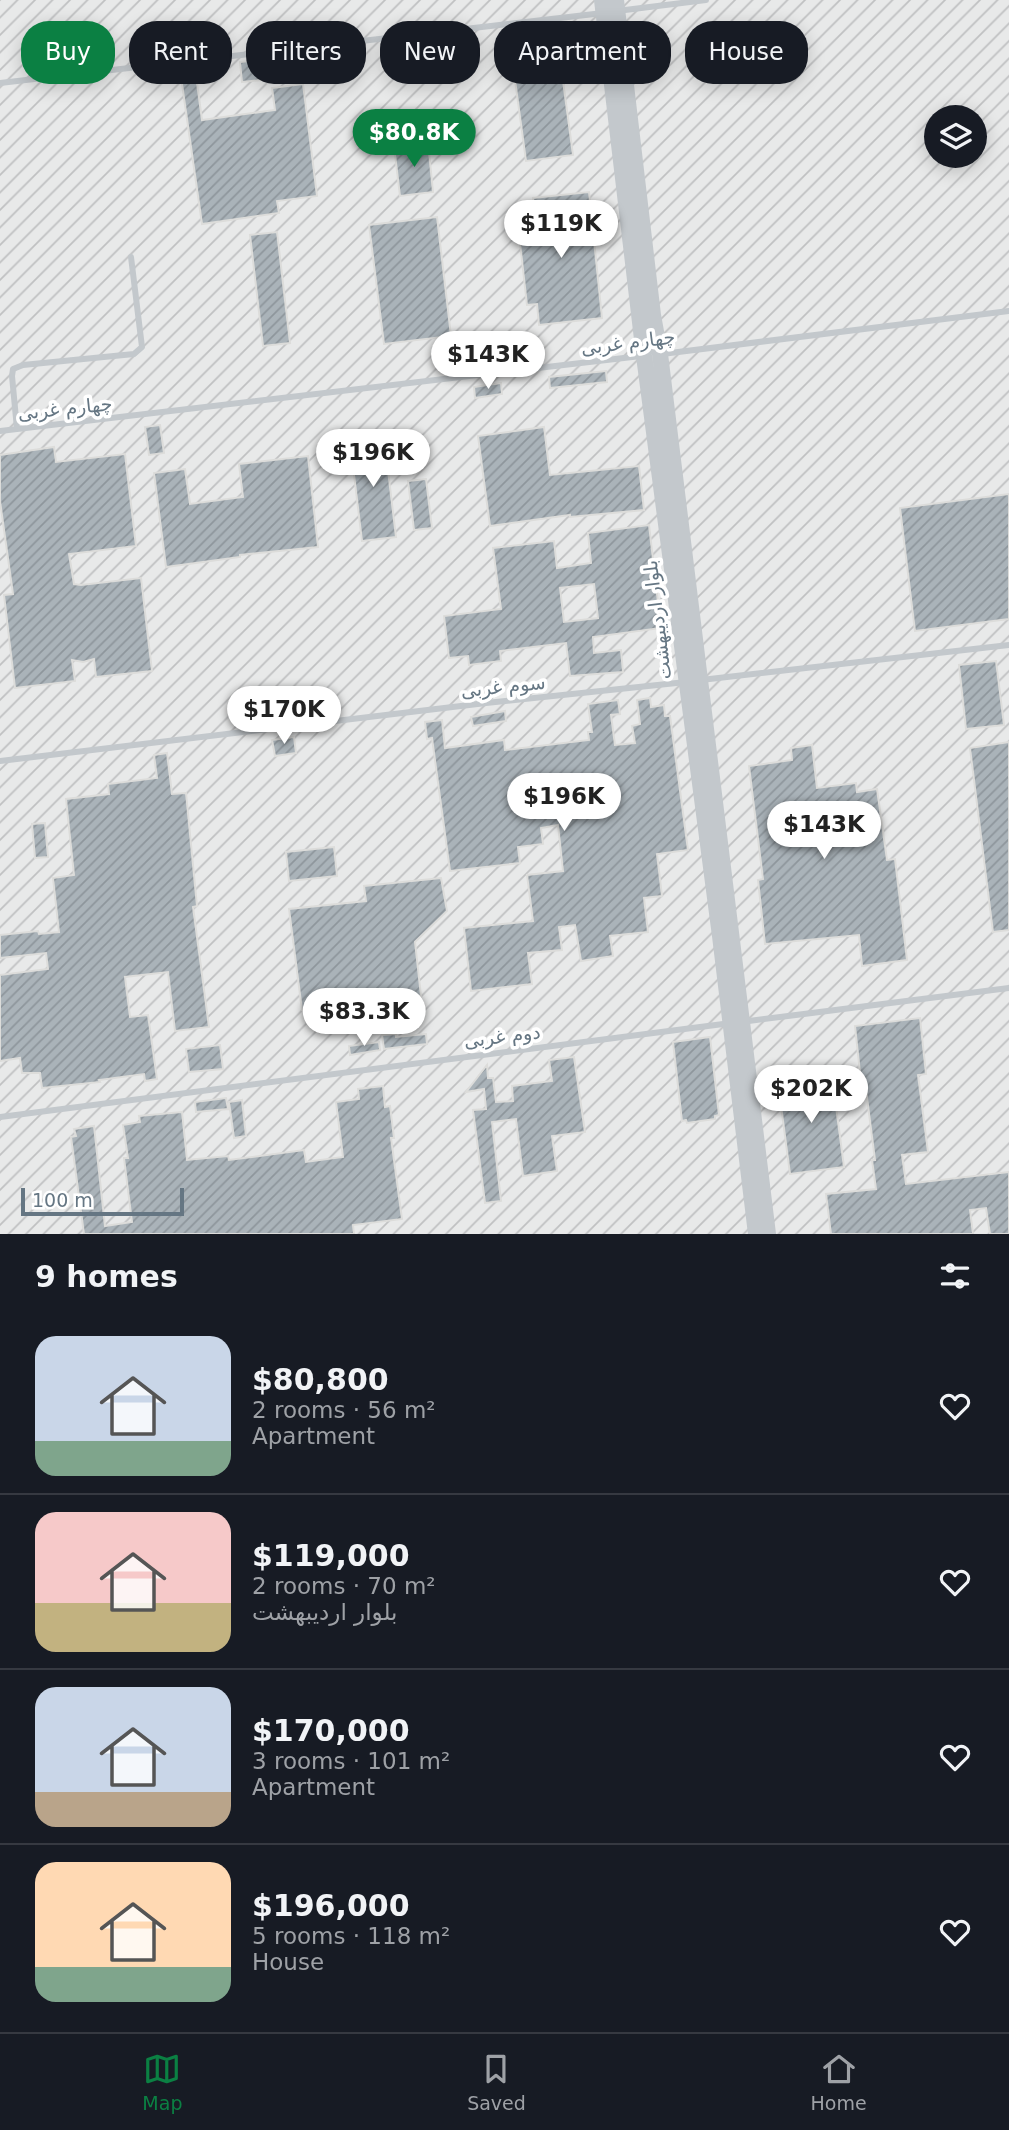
<!DOCTYPE html>
<meta charset="utf-8">
<style>
body{margin:0;font-family:"DejaVu Sans","Noto Naskh Arabic",sans-serif;background:#242831;color:#f1f3f6;height:100vh;display:flex;flex-direction:column;font-size:26px;white-space:nowrap}
*{box-sizing:border-box;margin:0}
p{font-size:23px;color:#9ea1a6}
.icon{flex:none;width:38px;height:38px;fill:none;stroke:currentColor;stroke-width:2;stroke-linecap:round;stroke-linejoin:round}
.map{position:relative;height:1234px;overflow:hidden}
.sheet{display:flex;flex-direction:column;background:#171b24;flex:1}
.sheet>*{flex:none}
.guide{position:absolute;left:21px;top:21px;width:968px;height:63px;display:flex;gap:14px}
.fabs{position:absolute;left:924px;top:105px;display:grid;gap:14px}
.fabs a{display:grid;place-items:center;width:63px;height:63px;border-radius:50%;background:#171b24;box-shadow:0 4px 18px #0003;font-size:35px}
.scale{position:absolute;left:21px;bottom:18px;width:163px;box-sizing:border-box;padding-left:7px;border:4px solid #657683;border-top:0;font-size:19px;line-height:24px;white-space:nowrap;color:#657683;-webkit-text-stroke:5px #fff;paint-order:stroke}
.price{position:absolute;translate:-50% -60px;padding:0 16px;border-radius:24px;background:#fff;color:#222;font-size:23px;line-height:46px;filter:drop-shadow(0 2px 4px #0008)}
.price::after{content:'';position:absolute;left:50%;top:42px;width:21px;height:16px;margin-left:-10px;background:inherit;clip-path:polygon(0 0,100% 0,50% 100%)}
.price.active{background:#0b8043;color:#fff}
ul{padding:0;list-style:none}
li{display:flex;align-items:center;gap:21px;height:175px;padding:0 35px}
li+li{border-top:2px solid #363941}
li span{display:grid;place-items:center;flex:none;width:196px;height:140px;border-radius:21px;color:#555}
li>.icon{margin-inline-start:auto}
span .icon{width:84px;height:84px;fill:#fffc;stroke-width:1}
li b{font-size:30px}
h2{display:flex;justify-content:space-between;align-items:center;height:84px;padding:0 35px;font-size:30px}
.chip{padding:0 24px;border-radius:28px;background:#171b24;box-shadow:0 4px 18px #0003;font-size:24px;line-height:63px}
.chip.active{background:#0b8043;color:#fff}
.dock{display:flex;justify-content:space-around;align-items:center;height:98px;border-top:2px solid #363941;background:#171b24;font-size:19px;color:#9ea1a6}
.dock a{display:grid;justify-items:center;gap:4px}
.dock .active{color:#0b8043}
.map>svg:first-child{display:block}
.industrial{fill:url(#industrial-furrows);fill-rule:evenodd}
.building{fill:url(#building-hatch);stroke:#dcdcda;stroke-width:2;fill-rule:evenodd}
.lines{fill:none;stroke-linecap:round;stroke-linejoin:round}
.service{stroke:#c3c8cc;stroke-width:6}
.tertiary{stroke:#c3c8cc;stroke-width:16}
.labels{text-anchor:middle;dominant-baseline:central;stroke-width:7;stroke-linejoin:round;paint-order:stroke}
.street-label{font-size:19px;fill:#657683;stroke:#fff}
</style>
<div class="map">
<svg width="1009" height="1234" viewBox="0 0 1009 1234">
<defs>
<pattern id="industrial-furrows" width="10" height="10" patternUnits="userSpaceOnUse" patternTransform="scale(1.75)"><rect width="10" height="10" fill="#e8e9e9"/><path d="M-1 1l2-2M0 10L10 0M9 11l2-2" fill="none" stroke="#c0c1c2"/></pattern>
<pattern id="building-hatch" width="6" height="6" patternUnits="userSpaceOnUse" patternTransform="scale(1.75)"><rect width="6" height="6" fill="#aab3b9"/><path d="M-1 1l2-2M0 6l6-6M5 7l2-2" fill="none" stroke="#8e969c"/></pattern>
</defs>
<rect width="100%" height="100%" fill="#fafaf8"/>
<!-- industrial -->
<path class="industrial" d="M0 0H1009V1234H0ZM936 117H975V156H936Z"/>
<!-- building -->
<path class="building" d="M556 29 573 155 526 161 509 36Z
M418 50 419 63 392 65 391 52Z
M259 60 261 80 242 82 240 62Z
M195 68 202 120 275 110 272 88 303 84 317 196 277 201 279 213 202 224 180 70Z
M428 142 433 192 400 196 394 146Z
M589 192 602 318 539 325 537 304 527 305 518 225 536 224 533 198Z
M437 217 451 336 384 344 369 225Z
M277 232 290 343 263 346 250 235Z
M606 371 607 382 550 388 549 377Z
M501 383 502 394 475 398 474 387Z
M160 425 164 453 149 455 145 427Z
M544 427 550 475 639 466 644 510 570 517V515L490 526 478 436Z
M384 437 396 537 362 541 350 441Z
M54 447 56 462 125 454 136 546 69 554 74 584 81 585 141 578 152 671 96 677 94 659 83 662 72 660 75 681 15 688 4 595 13 594 0 501V455Z
M308 456 318 547 240 555V557L166 567 154 473 185 469 190 504 243 497 239 464Z
M426 479 432 528 414 530 408 481Z
M1009 494V619L915 631 900 508Z
M649 525 661 628 593 637 594 653 621 650 623 672 570 676 566 643 500 651 501 661 469 665 468 656 449 658 444 616 501 609 493 548 554 541 557 568 591 563 588 533ZM594 584 598 618 564 622 560 588Z
M996 661 1004 725 966 729 959 665Z
M650 698 651 707 664 705 665 716H670L688 850 657 854 662 896 644 898 648 932 610 936 613 956 581 961 575 925 559 927 562 950 528 953 532 984 471 991 464 928 533 921 527 875 563 871 558 825 541 828 543 844 518 847 520 863 450 871 432 738 427 739 425 722 442 720 445 748 504 740 505 750 589 740 588 732H592L588 704 618 700 620 714 611 715 615 745 635 743 632 726 640 724 637 700Z
M505 711 506 721 473 726 471 717Z
M294 737 296 753 275 756 272 740Z
M1009 742V930L993 932 970 748Z
M812 745 817 788 856 783 857 792 877 789 887 860 895 859 907 960 862 966 859 935 765 944 758 880 763 879 749 766 792 760 791 748Z
M167 753 172 794 186 793 197 906 193 907 209 1027 175 1031 168 972 125 977 130 1017 148 1015 157 1079 145 1081 144 1074 99 1080 100 1082 42 1088 40 1073H22L20 1058 0 1061V975L48 969 46 953 0 958V935L38 931 39 934 59 932 53 878 74 875 66 799 109 794 108 784 157 778 154 755Z
M45 823 48 857 35 858 32 824Z
M334 847 337 876 289 881 286 852Z
M441 878 447 911 415 942 421 996 354 1002V1019L319 1024 316 1008 302 1010 289 909 366 901 364 886Z
M920 1018 926 1074 918 1075 928 1152 902 1155 906 1184 1009 1172V1234H990L986 1208 970 1210 973 1234H831L826 1194 876 1189 872 1160H875L865 1082H861L855 1026Z
M396 1034V1037L426 1034 427 1044 384 1049 382 1035Z
M710 1037 719 1115 715 1116V1119L687 1123 686 1120 682 1121 673 1042Z
M379 1042 380 1050 350 1055 349 1046Z
M220 1045 223 1069 189 1072 186 1049Z
M574 1057 585 1132 552 1136 557 1171 523 1176 516 1119 492 1122 501 1201 485 1203 473 1110 486 1109 484 1089 466 1092 487 1065 488 1078H493L496 1102 513 1101 512 1086 552 1081 549 1060Z
M832 1076 844 1167 790 1174 778 1083Z
M383 1086 385 1107 390 1106 394 1138H391L402 1219 353 1225 354 1234H84L71 1137 76 1136 74 1129 94 1126 105 1226 132 1222 124 1158H128L123 1125 140 1122 139 1116 182 1112 187 1160 228 1156 229 1160 304 1150 306 1162 343 1157 336 1102 359 1099 358 1089Z
M226 1098 228 1109 196 1112 195 1102Z
M242 1100 246 1136 234 1138 229 1102Z"/>
<g class="lines">
<!-- service -->
<path class="service" d="M617 11 706 0
M0 83 603 13
M662 354 1009 311
M17 429 12 376 13 369 23 365 134 354 142 347 131 257
M0 431 641 356
M701 680 1009 645
M0 761 486 703 686 682
M741 1022 1009 988
M0 1117 731 1023"/>
<!-- tertiary -->
<path class="tertiary" d="M602 0 644 356 720 936 756 1234
M616 0 653 315 660 354 768 1234"/>
</g>
<g class="labels">
<!-- street labels -->
<g class="street-label">
<text transform="translate(628 342) rotate(-7)">چهارم غربی</text>
<text transform="translate(65 408) rotate(-6)">چهارم غربی</text>
<text transform="translate(657 620) rotate(-97)">بلوار اردیبهشت</text>
<text transform="translate(503 686) rotate(-6)">سوم غربی</text>
<text transform="translate(502 1036) rotate(-7)">دوم غربی</text>
</g>
</g>
</svg>
<div class="fabs">
<a><svg class="icon" aria-label="layers" viewBox="0 0 24 24"><path d="M12 4l9 5-9 5-9-5zM3 14l9 5 9-5"/></svg></a>
</div>
<div class="scale">100 m</div>
<b class="price active" style="left:414px;top:169px">$80.8K</b>
<b class="price" style="left:561px;top:260px">$119K</b>
<b class="price" style="left:488px;top:391px">$143K</b>
<b class="price" style="left:373px;top:489px">$196K</b>
<b class="price" style="left:284px;top:746px">$170K</b>
<b class="price" style="left:564px;top:833px">$196K</b>
<b class="price" style="left:824px;top:861px">$143K</b>
<b class="price" style="left:364px;top:1048px">$83.3K</b>
<b class="price" style="left:811px;top:1125px">$202K</b>
<div class="guide">
<a class="chip active">Buy</a>
<a class="chip">Rent</a>
<a class="chip">Filters</a>
<a class="chip">New</a>
<a class="chip">Apartment</a>
<a class="chip">House</a>
</div>
</div>
<section class="sheet">
<h2>9 homes<svg class="icon" aria-label="filters" viewBox="0 0 24 24"><path d="M4 7h16M4 17h16"/><circle cx="9" cy="7" r="2"/><circle cx="15" cy="17" r="2"/></svg></h2>
<ul>
<li><span style="background:linear-gradient(#c9d6e8 75%,#7fa58c 0)"><svg class="icon" aria-label="home" viewBox="0 0 24 24"><path d="M3 11l9-7 9 7M6 9v11h12V9"/></svg></span><div><b>$80,800</b><p>2 rooms · 56 m²</p><p>Apartment</p></div><svg class="icon" aria-label="heart" viewBox="0 0 24 24"><path d="M12 20l-8-8c-3-5 5-10 8-4 3-6 11-1 8 4z"/></svg></li>
<li><span style="background:linear-gradient(#f6c9c9 65%,#c2b280 0)"><svg class="icon" aria-label="home" viewBox="0 0 24 24"><path d="M3 11l9-7 9 7M6 9v11h12V9"/></svg></span><div><b>$119,000</b><p>2 rooms · 70 m²</p><p>بلوار اردیبهشت</p></div><svg class="icon" aria-label="heart" viewBox="0 0 24 24"><path d="M12 20l-8-8c-3-5 5-10 8-4 3-6 11-1 8 4z"/></svg></li>
<li><span style="background:linear-gradient(#c9d6e8 75%,#b9a48a 0)"><svg class="icon" aria-label="home" viewBox="0 0 24 24"><path d="M3 11l9-7 9 7M6 9v11h12V9"/></svg></span><div><b>$170,000</b><p>3 rooms · 101 m²</p><p>Apartment</p></div><svg class="icon" aria-label="heart" viewBox="0 0 24 24"><path d="M12 20l-8-8c-3-5 5-10 8-4 3-6 11-1 8 4z"/></svg></li>
<li><span style="background:linear-gradient(#ffd9b3 75%,#7fa58c 0)"><svg class="icon" aria-label="home" viewBox="0 0 24 24"><path d="M3 11l9-7 9 7M6 9v11h12V9"/></svg></span><div><b>$196,000</b><p>5 rooms · 118 m²</p><p>House</p></div><svg class="icon" aria-label="heart" viewBox="0 0 24 24"><path d="M12 20l-8-8c-3-5 5-10 8-4 3-6 11-1 8 4z"/></svg></li>
</ul>
</section>
<nav class="dock">
<a class="active"><svg class="icon" aria-label="map" viewBox="0 0 24 24"><path d="M3 6l6-2 6 2 6-2v14l-6 2-6-2-6 2zM9 4v14M15 6v14"/></svg>Map</a>
<a><svg class="icon" aria-label="saved" viewBox="0 0 24 24"><path d="M7 4h10v16l-5-4-5 4z"/></svg>Saved</a>
<a><svg class="icon" aria-label="home" viewBox="0 0 24 24"><path d="M3 11l9-7 9 7M6 9v11h12V9"/></svg>Home</a>
</nav>
